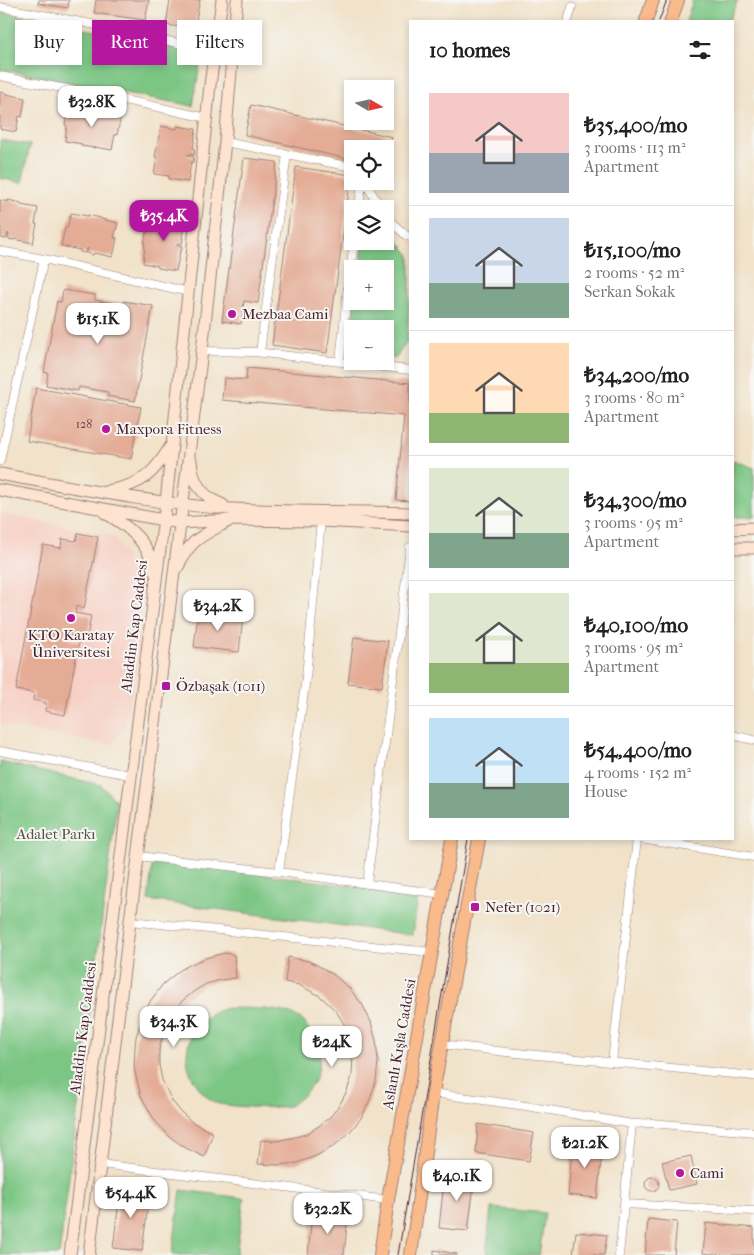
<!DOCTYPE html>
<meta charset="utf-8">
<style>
body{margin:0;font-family:"IM FELL French Canon",serif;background:#f2f2f2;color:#202124;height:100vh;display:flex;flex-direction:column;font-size:19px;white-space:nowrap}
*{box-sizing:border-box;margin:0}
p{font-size:16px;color:#757577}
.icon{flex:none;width:28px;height:28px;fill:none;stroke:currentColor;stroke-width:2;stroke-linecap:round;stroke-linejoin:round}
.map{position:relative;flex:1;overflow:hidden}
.side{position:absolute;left:409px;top:20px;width:325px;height:820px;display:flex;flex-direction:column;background:#fff;border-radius:0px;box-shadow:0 2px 8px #0003}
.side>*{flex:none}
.banner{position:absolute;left:15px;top:20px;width:319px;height:45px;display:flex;gap:10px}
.needle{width:32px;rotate:99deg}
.fabs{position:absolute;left:344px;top:80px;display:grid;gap:10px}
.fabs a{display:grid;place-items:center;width:50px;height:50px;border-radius:0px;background:#fff;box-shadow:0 2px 8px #0003;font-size:25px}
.price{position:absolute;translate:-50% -42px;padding:0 11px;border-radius:10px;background:#fff;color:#222;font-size:16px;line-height:32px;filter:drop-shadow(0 1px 2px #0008)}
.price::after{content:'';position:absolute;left:50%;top:30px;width:15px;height:11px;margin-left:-8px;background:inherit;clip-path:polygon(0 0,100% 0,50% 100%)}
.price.on{background:#b5179e;color:#fff}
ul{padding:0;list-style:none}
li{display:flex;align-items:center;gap:15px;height:125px;padding:0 20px}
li+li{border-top:1px solid #e0e0e0}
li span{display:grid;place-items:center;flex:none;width:140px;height:100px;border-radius:0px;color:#555}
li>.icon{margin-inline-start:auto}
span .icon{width:60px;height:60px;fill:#fffc;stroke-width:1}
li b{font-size:21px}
h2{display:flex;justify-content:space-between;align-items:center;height:60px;padding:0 20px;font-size:21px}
.chip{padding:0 18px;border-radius:0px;background:#fff;box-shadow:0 2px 8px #0003;font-size:18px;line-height:45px}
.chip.on{background:#b5179e;color:#fff}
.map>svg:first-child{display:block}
.built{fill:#f7d1c6}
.green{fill:#7cc684;stroke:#637258}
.building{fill:#e4ac95}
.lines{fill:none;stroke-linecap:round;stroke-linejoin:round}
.street-casing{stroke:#9e807a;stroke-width:9}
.secondary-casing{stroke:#9e807a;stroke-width:13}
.primary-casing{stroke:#9e807a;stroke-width:14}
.street{stroke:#fff;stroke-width:8}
.secondary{stroke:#fde4d1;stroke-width:11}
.primary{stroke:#fabb8c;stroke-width:12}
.tram{stroke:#4a1f2b;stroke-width:1}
.poi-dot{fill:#b5179e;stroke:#f6f6f2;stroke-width:2}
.labels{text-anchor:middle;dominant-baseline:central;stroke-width:4;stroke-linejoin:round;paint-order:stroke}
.number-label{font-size:12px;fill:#704246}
.poi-label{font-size:15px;fill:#4a1f2b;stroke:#f6f6f2;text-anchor:start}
.street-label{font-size:15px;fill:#4a1f2b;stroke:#f6f6f2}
.park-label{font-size:15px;fill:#595146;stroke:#f6f6f2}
</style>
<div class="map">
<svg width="754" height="1255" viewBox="0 0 754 1255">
<rect width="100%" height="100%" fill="#f6f6f2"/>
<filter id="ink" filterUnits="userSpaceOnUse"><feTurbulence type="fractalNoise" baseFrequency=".02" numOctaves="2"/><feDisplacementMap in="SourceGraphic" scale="10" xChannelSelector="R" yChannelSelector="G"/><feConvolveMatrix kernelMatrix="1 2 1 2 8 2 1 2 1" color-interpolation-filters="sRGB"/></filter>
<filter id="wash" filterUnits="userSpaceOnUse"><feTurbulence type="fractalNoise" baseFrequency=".0096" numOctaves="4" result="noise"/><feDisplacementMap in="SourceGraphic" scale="20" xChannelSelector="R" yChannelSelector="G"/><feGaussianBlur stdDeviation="1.12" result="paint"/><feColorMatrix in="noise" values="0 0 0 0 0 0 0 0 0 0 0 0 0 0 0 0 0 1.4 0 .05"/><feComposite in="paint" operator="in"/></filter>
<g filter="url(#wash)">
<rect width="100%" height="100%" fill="#f1e2c9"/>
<!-- built -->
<path class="built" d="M0 513 113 536 142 584 140 652 124 727 111 745 0 725Z"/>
<!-- green -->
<path class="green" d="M693 0H738L729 21H686Z
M0 12 202 52 193 106 0 69Z
M0 140 30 145 22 183 0 178Z
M385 226 410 255V288L407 341 396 358 385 357V329H352V353H347L355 301H385V269H360L364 241H385Z
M733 460 754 468V517H733Z
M0 762 101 785 117 802 59 1255H0Z
M153 859 418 895 413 935 148 900Z
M227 1008C251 1009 279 1006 301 1019 305 1022 307 1027 310 1031 326 1053 321 1081 300 1098 296 1101 293 1105 288 1106 275 1109 229 1107 216 1103 209 1100 201 1091 197 1085 182 1065 184 1037 203 1020 206 1018 209 1015 212 1013 217 1011 222 1010 227 1008Z
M181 1190 244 1198 236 1255H172Z
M491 1208 545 1213 539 1255H486Z"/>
<g id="blocks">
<!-- building -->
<path class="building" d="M39 0H69L68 8 38 3Z
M96 0H149L145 20 94 13Z
M170 0H200L194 29 166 25Z
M0 92 6 93V94L25 98 22 117 19 116 16 132 0 129Z
M251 105 392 137 386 166 385 149H352V160L245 135Z
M68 106 88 110V108L94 109 93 115H94L95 110 101 111V112L121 116 117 135 115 134 112 150 95 147V148L81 146 82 144 65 141 67 126 65 125Z
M161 126 177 129V126L196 129 193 149H195L194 155 188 154V156L194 157 193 162H191L188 182 169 179V176L154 174 157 157H155Z
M244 158 277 162 258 303 244 301 241 324 222 321Z
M296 167 351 175 327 353 272 345Z
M0 200 8 202V200L21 203V205L38 208 35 224H37L33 243 14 239V240L8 239 9 234 8 233 6 239 1 238Z
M71 213 88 216V215L101 218V219L118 223 114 238H117L113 257 94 253 93 255 87 253 88 248H87L86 253 80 252V250L61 246 65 228H67Z
M150 215 166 218V215L185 218 182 238H183L182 244 177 243V245L182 246 181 252 180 251 176 271 158 268V266L143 263 145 246H144L146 232 147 233Z
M63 290 95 295V300L123 305 124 301 153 306 135 401 107 396 108 392 79 387 78 391 46 385 48 373 44 372 57 301 61 302Z
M247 368 410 383V501L396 500 404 416 222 400 224 378 246 380Z
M36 388 141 407 131 459 27 441Z
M78 533 98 537 84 609 76 606 75 613 91 616 87 637 71 635 69 640 79 642 65 715 45 711 46 703 33 700 34 693 16 690 43 545 61 548 62 539 76 541Z
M198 612 243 617 239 652 194 647Z
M354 637 388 641 382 687 348 683Z
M225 953 234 955 236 978 221 980 206 984 193 992 181 1002 172 1014 165 1027 159 1049V1065L162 1080 172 1101 181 1112 192 1122 213 1133 204 1157 186 1148 170 1137 156 1122 151 1114 141 1096 136 1077 134 1067 135 1047 136 1037 142 1018 151 1000 163 984 179 971 187 966 205 958Z
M288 957 308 961 317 965 334 975 349 988 362 1004 371 1022 376 1041 378 1061 376 1081 370 1100 361 1118 349 1133 334 1146 316 1156 297 1163 278 1165 258 1164 261 1140 276 1141 291 1138 306 1134 319 1126 331 1116 340 1104 347 1091 352 1076 353 1053 350 1038 344 1024 336 1011 320 996 299 985 285 982Z
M478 1124 534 1133 529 1161 476 1153Z
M573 1139 603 1144 597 1198 568 1195Z
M691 1156 697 1184 669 1190 662 1162Z
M445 1171 475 1177 468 1231 439 1228Z
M645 1184a7 7 0 1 1 14 0a7 7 0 1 1-14 0Z
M121 1186 150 1190 142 1251 113 1248Z
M312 1213 348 1216 344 1255H308Z
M648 1219 677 1222 674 1255H645Z
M706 1223 754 1228V1255H723L703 1253Z
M576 1232 607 1235 604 1255H573Z
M434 1250 457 1254V1255H434Z"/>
</g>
</g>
<g filter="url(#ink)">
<use href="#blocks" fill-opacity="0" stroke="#9e807a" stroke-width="1"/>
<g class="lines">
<defs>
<path id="street" d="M0 7 86 23 214 51
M568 21 572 7
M0 76 144 104 207 118
M225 142 352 167
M364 181 382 209
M359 209 362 181
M385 213 392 223 407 236 410 237
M0 251 44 259 189 292
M202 351 255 352 410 370
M260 352 287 154
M340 362 347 294 354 241
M0 461 44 259
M732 735 754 740
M0 751 130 775
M641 839 754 857
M138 856 279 872 443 894
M279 872 306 677 321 521
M367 884 410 547
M130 921 431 952
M441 1044 506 1052 754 1076
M612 1062 637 839
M433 1093 526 1106 632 1124 651 1123 754 1132
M100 1164 388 1200
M625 1204 754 1211
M619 1255 632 1124"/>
<path id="secondary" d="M191 461C193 484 202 496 223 505
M0 474C77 488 154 504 232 509 291 512 351 511 410 513
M0 490 180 523 231 520 321 521 410 526
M108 491C141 485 153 475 170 447
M105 513C123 523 138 534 148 552 151 558 152 565 154 571
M732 529 754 528
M732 548H754
M178 567C189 540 203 535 227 522
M70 1255 166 502 210 85 222 0
M89 1255 130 921 202 351 225 142 237 0"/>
<path id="primary" d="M646 21 653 0
M671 21 678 0
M380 1255 388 1200 452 839
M411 1255 433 1093 479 839"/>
</defs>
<!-- street casing -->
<use href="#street" class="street-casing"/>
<!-- secondary casing -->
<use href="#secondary" class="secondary-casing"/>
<!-- primary casing -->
<use href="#primary" class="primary-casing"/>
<!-- street -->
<use href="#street" class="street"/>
<!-- secondary -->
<use href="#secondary" class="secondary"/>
<!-- primary -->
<use href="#primary" class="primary"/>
<!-- tram -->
<path class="tram" d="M659 21 667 0
M398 1255 468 839"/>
</g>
</g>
<!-- markers -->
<g class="poi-dot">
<circle cx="232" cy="314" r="5"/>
<circle cx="106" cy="429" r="5"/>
<circle cx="71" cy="618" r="5"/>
<rect x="161" y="681" width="10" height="10" rx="2.5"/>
<rect x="470" y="902" width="10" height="10" rx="2.5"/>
<circle cx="680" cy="1173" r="5"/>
</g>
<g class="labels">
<!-- number labels -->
<g class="number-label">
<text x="84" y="424">128</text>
</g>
<!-- poi labels -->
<g class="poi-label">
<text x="242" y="314">Mezbaa Cami</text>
<text x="116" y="429">Maxpora Fitness</text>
<text x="71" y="635" text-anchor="middle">KTO Karatay<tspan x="71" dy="17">Üniversitesi</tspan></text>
<text x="176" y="686">Özbaşak (1011)</text>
<text x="485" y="907">Nefer (1021)</text>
<text x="690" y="1173">Cami</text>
</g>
<!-- street labels -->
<g class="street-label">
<text transform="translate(134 626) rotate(-83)">Aladdin Kap Caddesi</text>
<text transform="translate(83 1028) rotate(-83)">Aladdin Kap Caddesi</text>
<text transform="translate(399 1044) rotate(-80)">Aslanlı Kışla Caddesi</text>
</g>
<!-- park labels -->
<g class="park-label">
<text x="56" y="834">Adalet Parkı</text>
</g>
</g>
</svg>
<div class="fabs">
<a><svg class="needle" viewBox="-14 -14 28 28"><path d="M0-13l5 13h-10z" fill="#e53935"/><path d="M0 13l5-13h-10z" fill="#757577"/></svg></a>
<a><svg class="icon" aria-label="locate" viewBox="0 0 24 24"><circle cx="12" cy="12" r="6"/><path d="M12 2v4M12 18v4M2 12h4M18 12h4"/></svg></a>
<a><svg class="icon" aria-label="layers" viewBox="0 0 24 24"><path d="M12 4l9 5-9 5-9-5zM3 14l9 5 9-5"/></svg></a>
<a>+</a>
<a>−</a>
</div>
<b class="price" style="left:92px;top:128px">₺32.8K</b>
<b class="price on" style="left:164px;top:242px">₺35.4K</b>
<b class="price" style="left:98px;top:345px">₺15.1K</b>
<b class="price" style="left:218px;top:632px">₺34.2K</b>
<b class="price" style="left:174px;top:1048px">₺34.3K</b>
<b class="price" style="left:332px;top:1068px">₺24K</b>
<b class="price" style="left:585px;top:1169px">₺21.2K</b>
<b class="price" style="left:457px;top:1202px">₺40.1K</b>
<b class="price" style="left:131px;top:1219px">₺54.4K</b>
<b class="price" style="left:328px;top:1235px">₺32.2K</b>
<div class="banner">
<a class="chip">Buy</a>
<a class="chip on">Rent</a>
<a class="chip">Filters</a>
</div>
<section class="side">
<h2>10 homes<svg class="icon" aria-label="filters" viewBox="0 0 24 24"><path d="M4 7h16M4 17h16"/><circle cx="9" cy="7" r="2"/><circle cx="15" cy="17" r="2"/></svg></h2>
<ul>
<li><span style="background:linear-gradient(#f6c9c9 60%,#9aa5b1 0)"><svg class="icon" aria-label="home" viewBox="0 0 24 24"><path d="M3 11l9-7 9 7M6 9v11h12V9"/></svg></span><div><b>₺35,400/mo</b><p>3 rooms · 113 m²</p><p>Apartment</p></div></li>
<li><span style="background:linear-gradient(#c9d6e8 65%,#7fa58c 0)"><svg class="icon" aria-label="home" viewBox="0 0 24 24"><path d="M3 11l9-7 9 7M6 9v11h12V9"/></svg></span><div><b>₺15,100/mo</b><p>2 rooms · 52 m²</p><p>Serkan Sokak</p></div></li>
<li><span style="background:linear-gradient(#ffd9b3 70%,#8fb573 0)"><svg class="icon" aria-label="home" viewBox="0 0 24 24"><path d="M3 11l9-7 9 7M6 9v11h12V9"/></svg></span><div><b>₺34,200/mo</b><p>3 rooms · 80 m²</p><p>Apartment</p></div></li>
<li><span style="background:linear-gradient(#dfe7d0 65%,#7fa58c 0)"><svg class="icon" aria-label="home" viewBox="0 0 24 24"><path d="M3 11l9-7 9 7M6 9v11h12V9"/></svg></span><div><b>₺34,300/mo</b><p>3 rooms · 95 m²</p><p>Apartment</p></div></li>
<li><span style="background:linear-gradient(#dfe7d0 70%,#8fb573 0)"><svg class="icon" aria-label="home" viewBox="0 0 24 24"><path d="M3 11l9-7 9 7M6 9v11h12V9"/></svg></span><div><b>₺40,100/mo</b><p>3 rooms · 95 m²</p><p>Apartment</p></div></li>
<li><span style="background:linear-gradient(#bfe0f5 65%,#7fa58c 0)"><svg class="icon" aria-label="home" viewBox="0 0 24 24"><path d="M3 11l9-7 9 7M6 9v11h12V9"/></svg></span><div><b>₺54,400/mo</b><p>4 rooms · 152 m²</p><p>House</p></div></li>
</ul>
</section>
</div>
